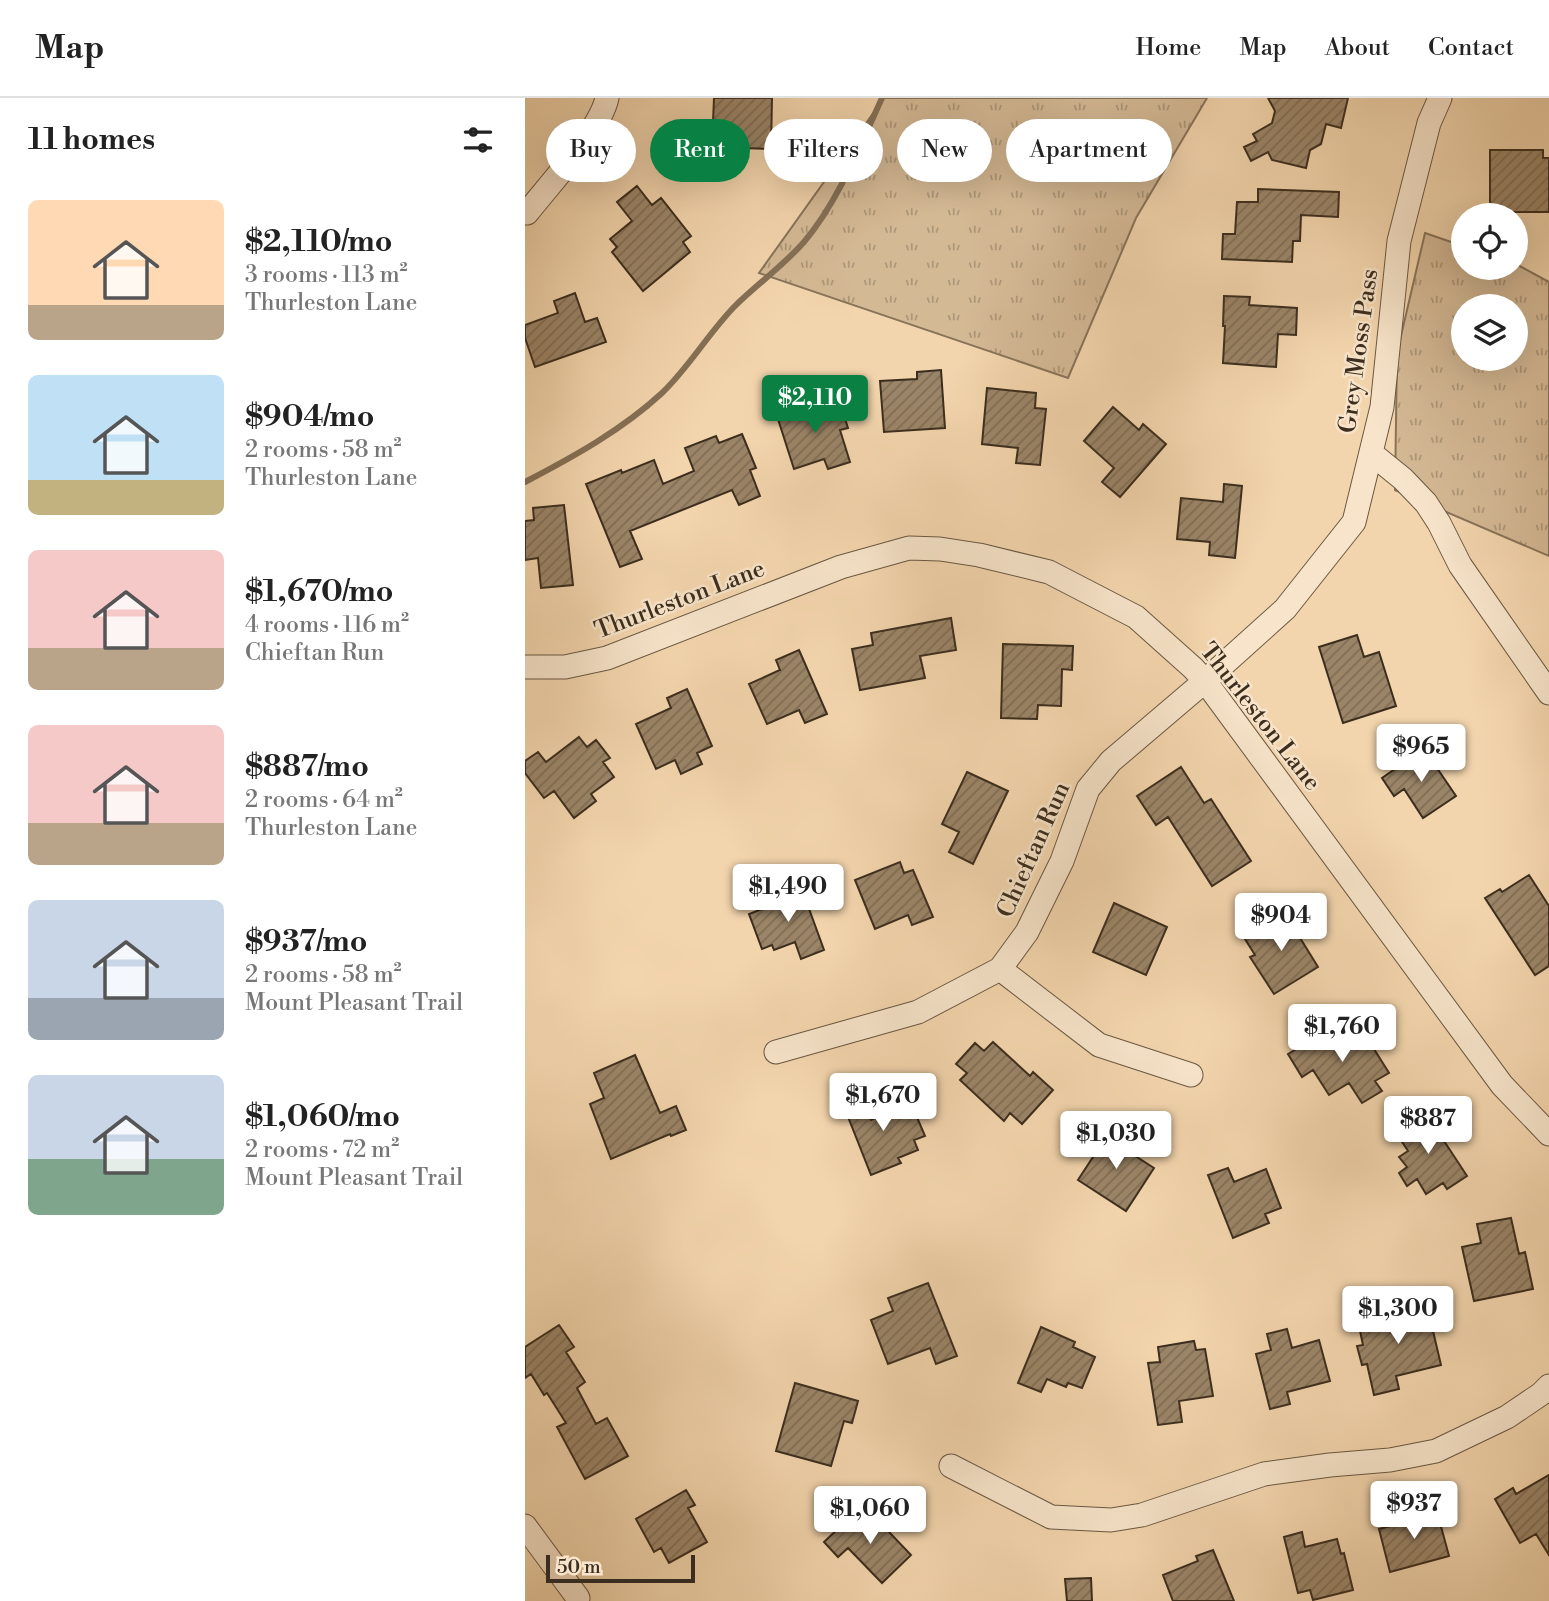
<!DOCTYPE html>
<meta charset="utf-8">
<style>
body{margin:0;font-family:"Libre Bodoni",serif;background:#f2f2f2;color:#222;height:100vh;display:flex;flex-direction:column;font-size:26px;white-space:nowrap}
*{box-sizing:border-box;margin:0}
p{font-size:23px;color:#767676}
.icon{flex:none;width:38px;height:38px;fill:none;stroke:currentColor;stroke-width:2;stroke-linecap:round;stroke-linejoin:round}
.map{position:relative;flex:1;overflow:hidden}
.details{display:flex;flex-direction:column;background:#fff;width:525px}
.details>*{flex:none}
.guide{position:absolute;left:21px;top:21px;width:665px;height:63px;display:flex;gap:14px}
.tools{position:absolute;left:926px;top:105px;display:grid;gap:14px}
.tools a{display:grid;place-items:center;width:77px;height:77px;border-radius:50%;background:#fff;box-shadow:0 7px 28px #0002;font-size:35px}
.scale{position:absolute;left:21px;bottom:18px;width:149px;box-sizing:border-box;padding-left:7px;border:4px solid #3c2e1e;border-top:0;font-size:19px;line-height:24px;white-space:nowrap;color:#3c2e1e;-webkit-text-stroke:5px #f7e4ca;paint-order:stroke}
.price{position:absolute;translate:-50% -60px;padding:0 16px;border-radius:7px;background:#fff;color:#222;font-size:23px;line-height:46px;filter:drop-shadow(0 2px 4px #0008)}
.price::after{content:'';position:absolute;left:50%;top:42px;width:21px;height:16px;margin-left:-10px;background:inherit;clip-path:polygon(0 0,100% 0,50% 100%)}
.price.current{background:#0b8043;color:#fff}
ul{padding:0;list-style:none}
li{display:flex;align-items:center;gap:21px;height:175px;padding:0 28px}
li span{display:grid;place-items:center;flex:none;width:196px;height:140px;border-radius:10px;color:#555}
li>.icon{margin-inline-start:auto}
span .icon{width:84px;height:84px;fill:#fffc;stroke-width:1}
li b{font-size:30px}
h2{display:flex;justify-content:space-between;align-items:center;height:84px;padding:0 28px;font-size:30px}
.chip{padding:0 24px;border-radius:32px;background:#fff;box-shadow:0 7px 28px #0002;font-size:24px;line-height:63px}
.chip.current{background:#0b8043;color:#fff}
header{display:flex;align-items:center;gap:42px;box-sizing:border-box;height:98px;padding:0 35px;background:#fff;border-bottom:2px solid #e0e0e0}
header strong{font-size:33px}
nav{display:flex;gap:38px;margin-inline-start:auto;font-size:24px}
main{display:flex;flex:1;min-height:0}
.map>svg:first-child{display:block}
.grass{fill:url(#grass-tufts);stroke:#88745a;stroke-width:2;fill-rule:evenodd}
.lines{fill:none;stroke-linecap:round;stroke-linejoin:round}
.stream{stroke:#857056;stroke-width:6}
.building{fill:url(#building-hatch);stroke:#3c2e1e;stroke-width:2}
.street-casing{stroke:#6a5842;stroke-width:25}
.street{stroke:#f7e4ca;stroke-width:23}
.labels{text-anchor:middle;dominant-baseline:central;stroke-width:5;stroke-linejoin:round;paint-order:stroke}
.street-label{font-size:24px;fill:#3c2e1e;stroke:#f7e4ca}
</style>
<header>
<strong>Map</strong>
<nav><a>Home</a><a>Map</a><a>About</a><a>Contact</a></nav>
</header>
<main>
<section class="details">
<h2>11 homes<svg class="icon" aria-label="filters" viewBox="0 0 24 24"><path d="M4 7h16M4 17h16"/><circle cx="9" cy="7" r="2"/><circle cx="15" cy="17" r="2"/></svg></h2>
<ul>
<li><span style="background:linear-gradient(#ffd9b3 75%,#b9a48a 0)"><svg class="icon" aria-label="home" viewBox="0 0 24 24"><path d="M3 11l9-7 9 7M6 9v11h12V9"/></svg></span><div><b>$2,110/mo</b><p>3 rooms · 113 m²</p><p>Thurleston Lane</p></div></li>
<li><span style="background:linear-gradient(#bfe0f5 75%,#c2b280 0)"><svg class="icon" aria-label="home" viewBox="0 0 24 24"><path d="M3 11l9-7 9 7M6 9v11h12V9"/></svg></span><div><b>$904/mo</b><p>2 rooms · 58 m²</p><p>Thurleston Lane</p></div></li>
<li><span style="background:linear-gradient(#f6c9c9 70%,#b9a48a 0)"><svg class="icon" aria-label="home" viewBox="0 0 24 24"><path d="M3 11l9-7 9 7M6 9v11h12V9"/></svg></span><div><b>$1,670/mo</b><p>4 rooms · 116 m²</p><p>Chieftan Run</p></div></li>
<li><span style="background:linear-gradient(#f6c9c9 70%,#b9a48a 0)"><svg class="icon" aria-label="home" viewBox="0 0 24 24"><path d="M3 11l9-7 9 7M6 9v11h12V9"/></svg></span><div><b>$887/mo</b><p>2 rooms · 64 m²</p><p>Thurleston Lane</p></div></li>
<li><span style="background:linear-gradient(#c9d6e8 70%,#9aa5b1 0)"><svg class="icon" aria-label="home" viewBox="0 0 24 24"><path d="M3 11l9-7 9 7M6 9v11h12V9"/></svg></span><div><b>$937/mo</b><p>2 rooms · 58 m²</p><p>Mount Pleasant Trail</p></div></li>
<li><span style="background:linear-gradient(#c9d6e8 60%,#7fa58c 0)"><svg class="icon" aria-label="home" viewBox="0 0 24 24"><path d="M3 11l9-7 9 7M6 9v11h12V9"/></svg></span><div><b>$1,060/mo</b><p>2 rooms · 72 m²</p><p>Mount Pleasant Trail</p></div></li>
</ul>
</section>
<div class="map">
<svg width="1024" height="1503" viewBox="0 0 1024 1503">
<defs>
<pattern id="grass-tufts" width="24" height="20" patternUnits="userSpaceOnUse" patternTransform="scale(1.75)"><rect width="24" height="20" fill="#d4b995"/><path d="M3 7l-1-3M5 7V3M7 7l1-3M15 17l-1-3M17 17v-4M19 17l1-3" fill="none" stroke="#ad9779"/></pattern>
<pattern id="building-hatch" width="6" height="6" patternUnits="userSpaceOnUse" patternTransform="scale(1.75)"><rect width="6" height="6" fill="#9b8568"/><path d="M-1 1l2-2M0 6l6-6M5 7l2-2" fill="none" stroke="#806d55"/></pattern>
</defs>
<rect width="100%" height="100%" fill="#f3d5ad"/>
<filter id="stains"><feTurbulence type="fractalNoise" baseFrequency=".00286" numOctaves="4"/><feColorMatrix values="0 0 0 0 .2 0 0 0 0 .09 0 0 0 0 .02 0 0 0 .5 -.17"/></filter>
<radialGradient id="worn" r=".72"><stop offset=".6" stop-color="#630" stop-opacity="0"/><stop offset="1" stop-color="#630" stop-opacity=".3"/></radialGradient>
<!-- grass -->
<path class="grass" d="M359 0H682L611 120 543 280 234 175Z
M900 135 938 148V170H990L991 166 1024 184V458L870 392 872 255ZM938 208H990V261H938Z"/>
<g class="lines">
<!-- stream -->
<path class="stream" d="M0 384C48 359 97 332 137 295 164 269 183 236 209 209 231 187 258 168 279 144 313 104 335 48 357 0"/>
</g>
<!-- building -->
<path class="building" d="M189 0H247L246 51 187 49Z
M743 0H823L816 30 801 26 796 46 785 52 781 70 747 62 743 54 726 63 719 49 732 43 728 36 747 25 750 13Z
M965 52H1018V60H1024V114H965Z
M112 88 127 107 136 100 166 138 158 144 165 154 118 193 87 154 92 149 85 141 107 123 92 104Z
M733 91 814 94 813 119 776 117 775 143H768L767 164 697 161 698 136H710L712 104H733Z
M50 195 60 224 72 220 81 244 10 269 0 240V227L33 215 29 203Z
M699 198 725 199 724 207 772 210 771 237 753 236 751 269 698 265 700 228H698Z
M416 272 420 330 359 334 355 283 392 281V274Z
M462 290 511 295 510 310 521 311 515 367 491 365 493 350 457 346Z
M301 302 304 312 316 308 323 330 315 332 325 364 303 371 299 361 269 371 252 318Z
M588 309 614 332 618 326 641 346 595 399 577 384 589 370 559 343Z
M217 336 231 370 225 372 235 398 214 407 207 392 105 433 117 461 95 469 61 386 96 372 97 375 129 362 138 386 169 373 160 350 191 338 194 345Z
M699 386 717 388 710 460 684 457 685 444 652 441 656 400 698 404Z
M39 407 48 487 16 490 13 460 0 462V423L9 422 8 410Z
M426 520 431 552 395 558 400 580 335 592 327 551 348 547 346 535Z
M832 537 839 559 854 554 871 608 818 625 794 549Z
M478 546 548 548 547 572 537 571 536 608 513 607 512 621 476 620Z
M274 552 302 616 280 625 274 612 242 626 224 586 255 572 251 562Z
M162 591 187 648 172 655 177 666 156 676 150 662 131 671 111 626 146 610 142 600Z
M54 639 62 649 71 642 85 660 78 664 89 679 66 696 71 703 49 720 29 693 19 700 0 675V663L13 654 21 664Z
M899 651 931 698 898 720 879 691 869 698 857 680Z
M656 669 679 705 686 701 726 763 687 788 643 719 631 727 612 698Z
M442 674 483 693 448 766 424 754 434 734 417 726Z
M375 764 379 775 388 772 408 819 387 827 383 817 350 831 330 782Z
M1004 777 1024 808V868L1010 877 960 800 975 791 977 794Z
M275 786 299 852 276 861 270 844 249 852 247 847 237 851 224 816 258 803 254 794Z
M589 805 642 829 621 877 568 854Z
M764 814 776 833 772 835 793 869 749 896 725 859 730 857 720 841Z
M801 933 806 941 815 935 819 942 833 934 840 946 844 943 864 975 850 983 857 993 837 1005 824 985 804 997 788 972 777 979 763 956Z
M468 944 505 978 508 974 528 992 497 1026 485 1015 479 1023 435 982 442 975 431 966 450 945 459 953Z
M110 957 135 1015 151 1008 161 1032 146 1038 145 1036 86 1061 65 1006 79 1000 69 975Z
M335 994 346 1022 386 1005 400 1038 389 1042 393 1052 373 1060 376 1065 346 1077 316 1001Z
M900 1014 942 1078 922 1091 918 1085 901 1096 892 1081 882 1088 874 1075 882 1069 874 1059 883 1053 870 1033Z
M587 1030 607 1043 601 1052 629 1070 601 1113 553 1082Z
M703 1070 709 1084 741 1071 756 1110 740 1116 744 1125 708 1140 683 1077Z
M986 1120 994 1156 1000 1154 1008 1191 949 1203 937 1149 956 1145 952 1126Z
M403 1185 432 1258 411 1266 405 1250 363 1266 346 1222 368 1213 363 1200Z
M901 1203 916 1267 871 1278 874 1291 849 1297 842 1266 837 1267 832 1248 838 1247 835 1233 852 1229 848 1215Z
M34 1227 49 1249 41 1254 60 1284 52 1290 71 1326 82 1320 103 1358 60 1381 32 1329 41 1325 22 1295 19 1297 6 1276 0 1280V1249Z
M516 1229 550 1244 548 1249 570 1259 557 1290 543 1285 541 1289 522 1281 516 1294 493 1285Z
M762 1231 767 1250 794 1242 805 1283 762 1294 765 1306 745 1311 731 1256 746 1252 742 1236Z
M669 1243 671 1252 680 1251 688 1298 654 1303 657 1324 633 1327 623 1265 635 1264 633 1249Z
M270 1285 333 1303 327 1325 319 1323 306 1368 251 1353Z
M1024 1377V1457L1011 1436 995 1445 970 1401 988 1390 991 1396Z
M161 1392 170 1407 163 1410 182 1444 144 1465 136 1450 129 1454 111 1421Z
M911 1410 924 1458 865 1474 854 1431 892 1421 890 1416Z
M342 1411 386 1457 357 1485 323 1450 313 1459 299 1444 319 1425 323 1430Z
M777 1434 780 1449 812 1441 816 1456 819 1455 828 1492 788 1502 785 1492 773 1495 759 1439Z
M688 1452 709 1503H648L638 1477 673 1463 671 1458Z
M566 1480 567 1503H542L540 1481Z"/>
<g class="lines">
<defs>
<path id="street" d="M2 115C24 87 75 32 82 0
M846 355 878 381 901 405 914 425 935 467 1024 595
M0 569H40L82 560 316 469 384 450 415 451 454 457 524 474 611 519 668 570 680 583 977 987 1024 1036
M475 871 574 947 666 977
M251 954 393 914 475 871 502 834 537 763 563 691 586 663 680 583 760 511 829 424 857 309 874 143 904 25 915 0
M426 1368 526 1419 586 1422 617 1417 739 1376 805 1367 865 1362 911 1353 982 1319 1016 1296 1024 1288
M0 1428 53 1500"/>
</defs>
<!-- street casing -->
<use href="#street" class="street-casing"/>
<!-- street -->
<use href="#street" class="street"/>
</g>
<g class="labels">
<!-- street labels -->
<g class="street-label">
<text transform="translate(834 253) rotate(-82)">Grey Moss Pass</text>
<text transform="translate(155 502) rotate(-21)">Thurleston Lane</text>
<text transform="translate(735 619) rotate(52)">Thurleston Lane</text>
<text transform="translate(509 752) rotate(-66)">Chieftan Run</text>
</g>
</g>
<rect width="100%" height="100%" filter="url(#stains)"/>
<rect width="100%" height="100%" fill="url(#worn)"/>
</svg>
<div class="tools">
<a><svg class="icon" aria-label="locate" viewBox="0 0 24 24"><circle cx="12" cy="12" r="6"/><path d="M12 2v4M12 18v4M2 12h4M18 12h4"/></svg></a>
<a><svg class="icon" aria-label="layers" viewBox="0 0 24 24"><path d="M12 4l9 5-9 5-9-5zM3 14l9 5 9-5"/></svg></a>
</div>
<div class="scale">50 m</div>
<b class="price current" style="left:290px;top:337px">$2,110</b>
<b class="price" style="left:896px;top:686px">$965</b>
<b class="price" style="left:263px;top:826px">$1,490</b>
<b class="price" style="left:756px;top:855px">$904</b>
<b class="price" style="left:817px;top:966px">$1,760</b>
<b class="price" style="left:358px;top:1035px">$1,670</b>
<b class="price" style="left:903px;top:1058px">$887</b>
<b class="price" style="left:591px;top:1073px">$1,030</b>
<b class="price" style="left:873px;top:1248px">$1,300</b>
<b class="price" style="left:889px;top:1443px">$937</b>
<b class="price" style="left:345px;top:1448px">$1,060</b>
<div class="guide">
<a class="chip">Buy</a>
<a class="chip current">Rent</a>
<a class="chip">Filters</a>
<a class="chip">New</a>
<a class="chip">Apartment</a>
</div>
</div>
</main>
